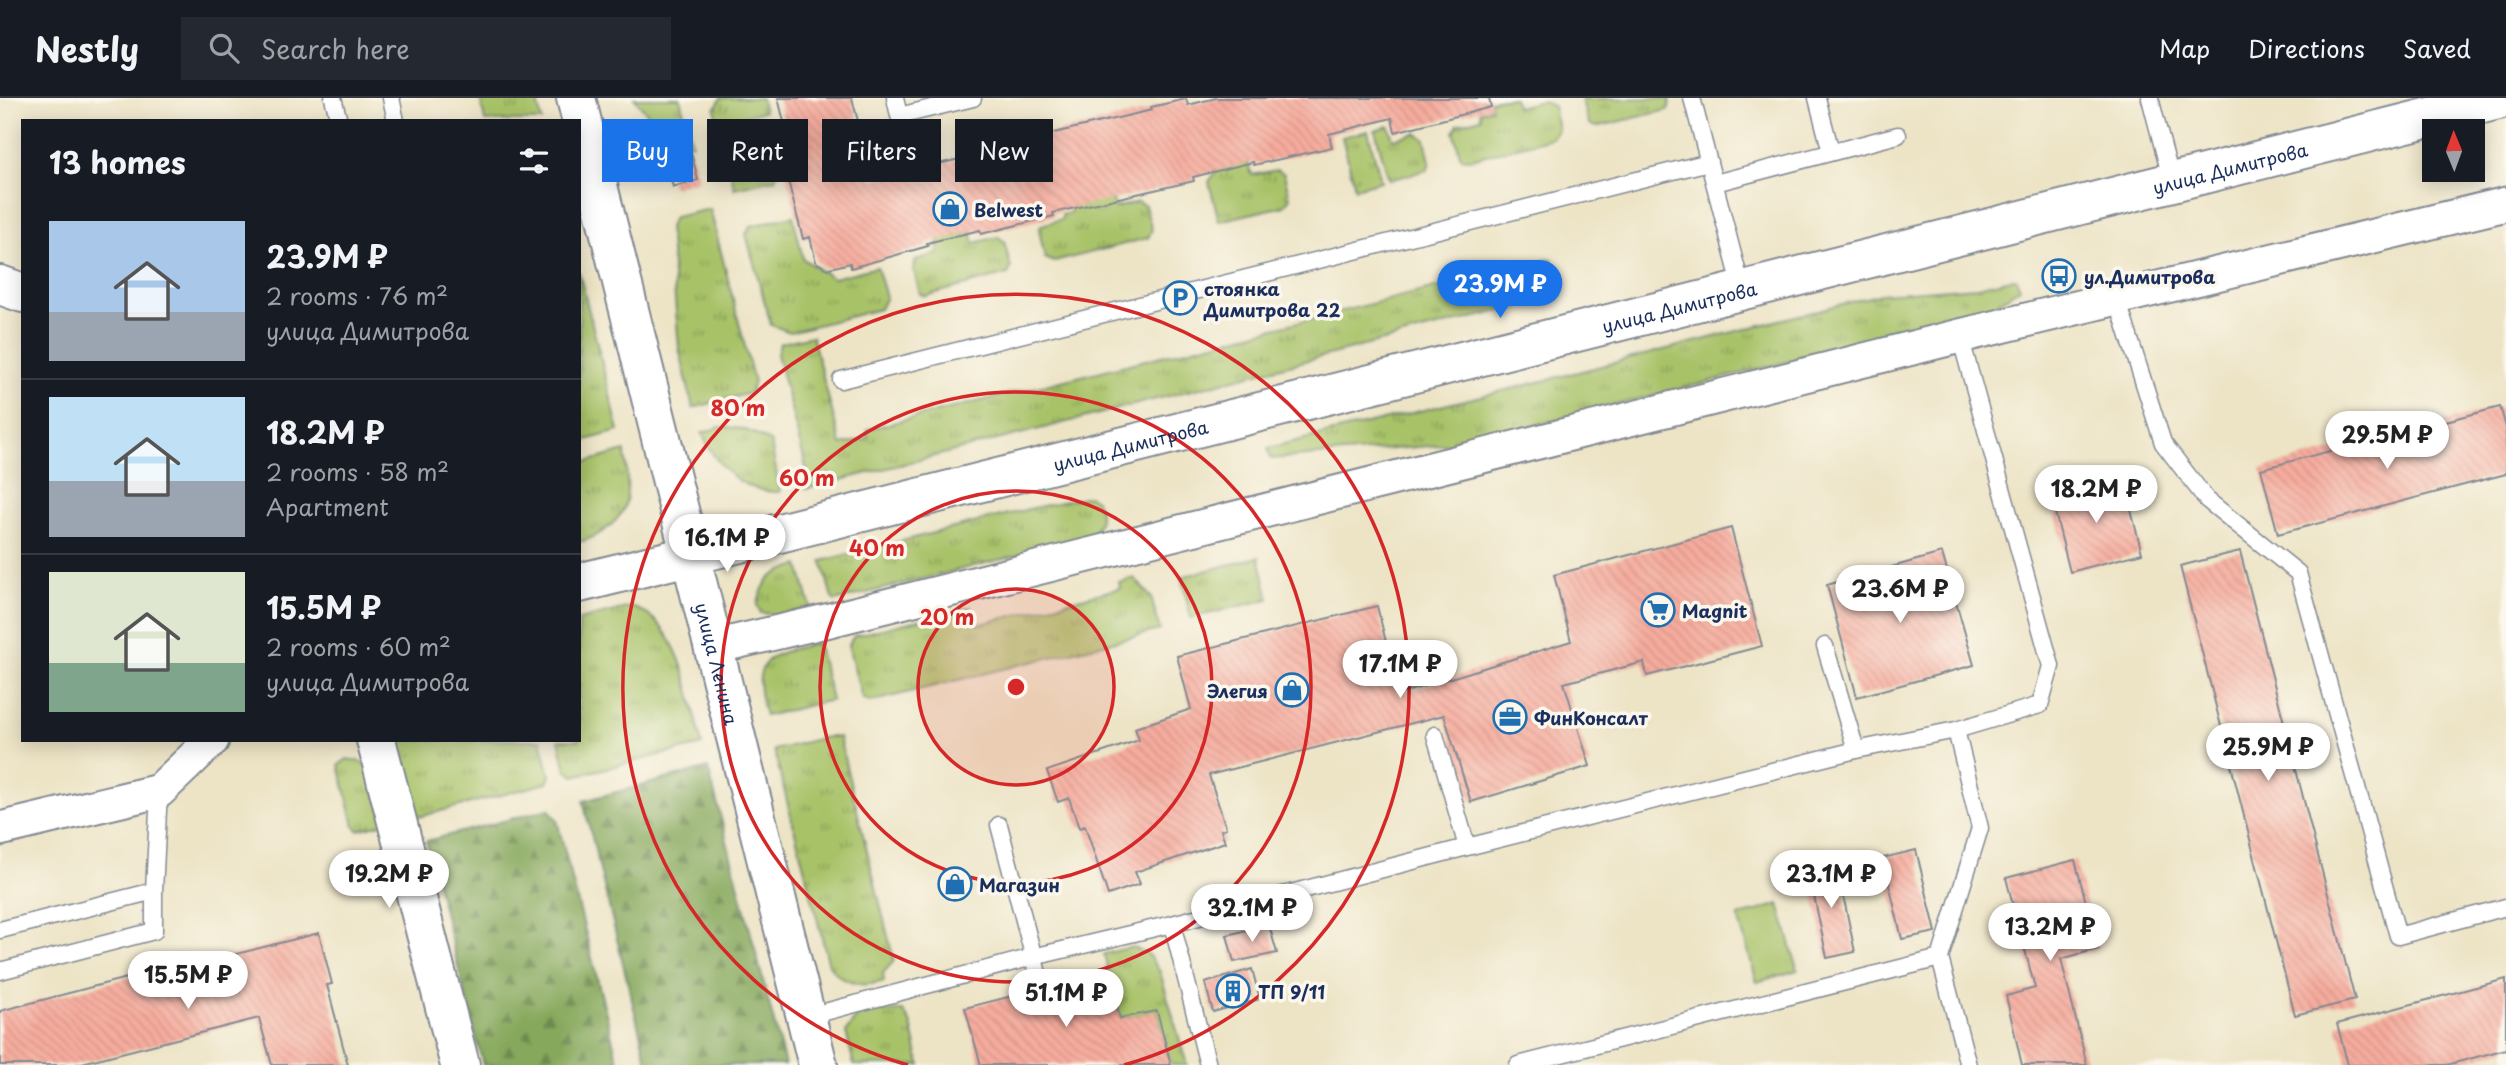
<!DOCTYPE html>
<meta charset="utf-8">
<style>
body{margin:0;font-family:"Playpen Sans",sans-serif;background:#242831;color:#f1f3f6;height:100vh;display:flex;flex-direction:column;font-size:26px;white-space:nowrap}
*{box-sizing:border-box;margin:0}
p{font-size:23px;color:#9ea1a6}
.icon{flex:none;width:38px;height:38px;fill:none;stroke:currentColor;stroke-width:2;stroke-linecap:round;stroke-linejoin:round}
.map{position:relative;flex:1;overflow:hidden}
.sheet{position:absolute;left:21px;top:21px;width:560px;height:623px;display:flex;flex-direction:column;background:#171b24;border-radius:0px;box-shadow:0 4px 18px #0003}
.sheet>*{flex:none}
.top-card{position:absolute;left:602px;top:21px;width:665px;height:63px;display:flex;gap:14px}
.needle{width:46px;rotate:359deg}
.fabs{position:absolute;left:2422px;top:21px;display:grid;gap:14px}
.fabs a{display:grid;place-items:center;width:63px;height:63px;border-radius:0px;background:#171b24;box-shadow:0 4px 18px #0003;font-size:35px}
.price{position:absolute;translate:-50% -60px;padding:0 16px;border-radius:24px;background:#fff;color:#222;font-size:23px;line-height:46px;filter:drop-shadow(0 2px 4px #0008)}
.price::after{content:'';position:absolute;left:50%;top:42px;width:21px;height:16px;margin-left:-10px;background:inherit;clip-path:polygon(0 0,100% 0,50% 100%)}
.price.active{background:#1a73e8;color:#fff}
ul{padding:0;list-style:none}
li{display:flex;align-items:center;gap:21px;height:175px;padding:0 28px}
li+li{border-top:2px solid #363941}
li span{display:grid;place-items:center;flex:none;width:196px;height:140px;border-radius:0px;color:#555}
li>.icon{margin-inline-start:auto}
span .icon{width:84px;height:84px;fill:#fffc;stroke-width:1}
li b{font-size:30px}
h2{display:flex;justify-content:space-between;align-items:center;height:84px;padding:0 28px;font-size:30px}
.tag{padding:0 24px;border-radius:0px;background:#171b24;box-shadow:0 4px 18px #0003;font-size:24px;line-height:63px}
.tag.active{background:#1a73e8;color:#fff}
header{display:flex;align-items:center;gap:42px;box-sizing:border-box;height:98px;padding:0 35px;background:#171b24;border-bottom:2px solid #363941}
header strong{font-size:33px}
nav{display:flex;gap:38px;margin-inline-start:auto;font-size:24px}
.search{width:490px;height:63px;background:#242831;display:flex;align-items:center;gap:18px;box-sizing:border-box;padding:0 24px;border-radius:0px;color:#9ea1a6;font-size:26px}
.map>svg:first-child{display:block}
.grass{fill:url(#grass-tufts);stroke:#627863;stroke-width:2}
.forest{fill:url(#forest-firs);stroke:#506c5d;stroke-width:2}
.pitch{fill:#a8c268;stroke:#627863;stroke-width:2}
.building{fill:url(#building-back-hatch)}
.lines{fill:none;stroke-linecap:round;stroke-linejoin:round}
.service-casing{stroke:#848a92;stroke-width:19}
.minor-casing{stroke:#848a92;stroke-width:37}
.tertiary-casing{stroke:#848a92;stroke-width:42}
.secondary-casing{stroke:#848a92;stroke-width:42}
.service{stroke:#fff;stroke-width:16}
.minor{stroke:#fff;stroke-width:33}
.tertiary{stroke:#fff;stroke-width:38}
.secondary{stroke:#fff;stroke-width:38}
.ring{fill:none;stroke:#d62828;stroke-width:3.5}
.labels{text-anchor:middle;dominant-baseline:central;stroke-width:7;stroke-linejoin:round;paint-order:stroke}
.street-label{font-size:18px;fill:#1b2f5e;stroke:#fbf7ec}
.poi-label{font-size:18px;font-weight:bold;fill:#1b2f5e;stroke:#fbf7ec;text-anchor:start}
.centre{fill:#d62828;stroke:#fbf7ec;stroke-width:3.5}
.ring-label{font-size:21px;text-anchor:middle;font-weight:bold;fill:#d62828;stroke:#fbf7ec;stroke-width:7;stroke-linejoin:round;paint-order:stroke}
</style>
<header>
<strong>Nestly</strong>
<div class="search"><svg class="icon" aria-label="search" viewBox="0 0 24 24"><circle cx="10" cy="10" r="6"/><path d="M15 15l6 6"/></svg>Search here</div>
<nav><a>Map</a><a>Directions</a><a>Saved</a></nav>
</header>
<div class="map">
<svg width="2506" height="967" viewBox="0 0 2506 967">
<defs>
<pattern id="grass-tufts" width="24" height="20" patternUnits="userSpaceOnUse" patternTransform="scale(1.75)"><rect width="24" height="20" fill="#a8c268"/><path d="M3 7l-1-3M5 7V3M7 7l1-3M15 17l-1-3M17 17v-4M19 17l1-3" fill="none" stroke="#889e59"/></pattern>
<pattern id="forest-firs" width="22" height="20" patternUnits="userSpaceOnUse" patternTransform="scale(1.75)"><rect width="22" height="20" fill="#86a85c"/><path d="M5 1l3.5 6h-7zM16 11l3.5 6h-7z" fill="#6d894f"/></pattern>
<pattern id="building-back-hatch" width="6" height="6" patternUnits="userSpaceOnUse" patternTransform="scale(1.75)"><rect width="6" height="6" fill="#f6ac9d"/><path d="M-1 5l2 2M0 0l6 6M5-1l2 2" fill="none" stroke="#d2948a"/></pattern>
</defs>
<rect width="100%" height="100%" fill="#fbf7ec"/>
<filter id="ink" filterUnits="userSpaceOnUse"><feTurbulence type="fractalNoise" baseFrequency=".0143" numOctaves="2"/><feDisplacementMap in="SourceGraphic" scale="14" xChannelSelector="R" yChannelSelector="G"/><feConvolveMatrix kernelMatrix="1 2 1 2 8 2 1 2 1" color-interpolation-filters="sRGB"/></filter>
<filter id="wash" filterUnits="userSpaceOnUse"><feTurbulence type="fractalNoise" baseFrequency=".00686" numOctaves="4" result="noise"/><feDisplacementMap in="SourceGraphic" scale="28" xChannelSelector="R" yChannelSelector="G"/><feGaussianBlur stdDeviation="1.57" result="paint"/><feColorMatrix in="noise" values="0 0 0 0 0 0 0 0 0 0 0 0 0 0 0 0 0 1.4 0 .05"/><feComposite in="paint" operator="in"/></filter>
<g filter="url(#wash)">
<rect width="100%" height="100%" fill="#ede4c6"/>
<!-- grass -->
<path class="grass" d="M480 0H536L542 23H485Z
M634 0H680L692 45 663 52 652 21Z
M721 0H761L764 13 726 23 717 19 715 11Z
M1501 0H1514L1516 9 1542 3 1553 8 1558 31 1552 40 1471 61 1461 60 1454 34 1458 26 1481 20 1480 14 1491 10 1490 3Z
M1671 0 1668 12 1596 29 1589 26 1581 1Z
M778 27 785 53 775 81 734 90 725 46 731 36Z
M1389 28 1393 41 1416 35 1425 41 1430 64 1427 72 1389 82 1375 32Z
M1368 33 1381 83 1355 90 1342 39Z
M1247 62 1252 77 1277 72 1284 76 1290 100 1284 108 1219 123 1209 84 1219 69Z
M1112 97 1115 110 1138 104 1145 108 1152 132 1148 140 1054 164 1045 160 1039 132 1041 127 1062 121V117L1070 115 1073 105Z
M710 111 754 284 750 295 693 310 679 250 669 129 674 119Z
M793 118 803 161 833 180 877 169 886 199 880 211 790 234 771 227 746 136 751 128Z
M971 134 974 145 998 139 1004 143 1011 170 1008 176 925 198 920 196 913 170 916 162 939 155 937 146 943 140Z
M1552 161 1562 191 1527 206 806 391 804 381 808 377 777 256 780 245 812 238 841 347 867 341 868 331Z
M579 174 619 333 579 344Z
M2016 180 2020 190 1985 214 1466 345 1271 361 1268 350 1543 283 1881 196 1977 189Z
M719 329C741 329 753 333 771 345L780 394C742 395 715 368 702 335Z
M625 353C626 368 630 397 624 410 616 427 596 440 579 444V366Z
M1089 398 1096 402C1102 417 1102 426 1090 439L835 503 832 500 822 463 1033 410Z
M1259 459 1269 501 1191 520 1181 479Z
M799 467 811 510 781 517 761 515 757 507C765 479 772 475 799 467Z
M1134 480 1151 499 1160 532 870 604 862 600 848 547 854 538 971 509 977 527 1120 490 1119 484Z
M630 509C682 521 691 604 702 647L574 678 566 672 559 642H579V522Z
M817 545 832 602 765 618C750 561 765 557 817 545Z
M826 639H839L894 863 883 875 884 883C861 890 843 887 829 867L774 652Z
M397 642H541L550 678 547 685 418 719Z
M347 661 358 663 368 668 385 725 358 732 354 727 339 667Z
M1132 849 1147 855 1160 874 1187 967H1171L1157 914 1120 920 1104 856Z
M861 913H903L911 926 920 967H854L846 934Z"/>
<!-- forest -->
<path class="forest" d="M708 670 785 967H648L583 703Z
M549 711 557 722 619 967H483L426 743Z"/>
<!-- pitch -->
<path class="pitch" d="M1779 806 1798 872 1757 884 1738 819Z"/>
<g id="blocks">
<!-- building -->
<path class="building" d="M778 0H852L873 81 1012 49 1011 45 1152 12 1151 9 1186 1 1188 7 1216 0H1489L1491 9 1395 34 1392 20 1329 36 1332 49 1254 67 1253 64 1193 79 1194 83 1053 115 1054 118 981 136 980 132 927 145 928 148 851 170 850 165 827 171 816 164 810 139 803 141 784 67 794 64Z
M690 50 698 82 673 89 664 55Z
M2500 309 2506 329V376L2278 436 2261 371Z
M2123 381 2142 455 2070 474 2051 399Z
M1731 430 1762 548 1647 578 1644 564 1564 585 1590 668 1471 704 1444 617 1209 677 1226 730 1221 732 1225 744 1135 774 1140 786 1108 797 1085 728 1079 730 1069 700 1058 704 1047 673 1139 642 1135 630 1191 611 1177 558 1377 508 1399 596 1571 543 1554 477Z
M2240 453 2355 902 2295 917 2180 468Z
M1942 455 1974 567 1857 599 1827 487Z
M1916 752 1936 834 1902 841 1883 760Z
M2075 762 2098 851 2061 861 2087 967H2022L2006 898 2035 890 2006 780Z
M1836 763 1855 854 1827 860 1808 769Z
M1269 827 1277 855 1234 864 1227 837Z
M319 835 332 886 327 887 348 967H272L259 920 74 967H0V913L134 878 136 888 187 875 185 869Z
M1252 871 1260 901 1213 914 1205 885Z
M1108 874 1120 920 1157 913 1171 967H981L965 910 1032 893 1035 899 1044 901 1050 898 1052 888Z
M2506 881V951L2447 967H2348L2337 926Z"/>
</g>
</g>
<g filter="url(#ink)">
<use href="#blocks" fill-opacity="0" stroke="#848a92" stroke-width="2"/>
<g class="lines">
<defs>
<path id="service" d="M333 0 339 23
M391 0 396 23
M895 0 899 18 973 0
M1692 0 1742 191
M1817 0 1831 54
M2150 0 2172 84
M1715 85 1898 37
M2117 201 2163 345 2207 402 2298 475 2398 838 2506 809
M841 282 1709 64
M1825 548 1856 652
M1435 637 1467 749
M999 727 1042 891
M1172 826 1208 967
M0 832 154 793 159 693
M1940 860 1980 730 1956 632
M0 873 154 833V793
M806 919 1033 859 1172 826 1467 749 1856 652 1956 632 2040 607 2051 568 1960 238
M1518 967 1940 860 1968 967"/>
<path id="minor" d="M714 549 826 523 1960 238 2506 106
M0 731 159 693 212 642"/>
<path id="tertiary" d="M0 187 23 195
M579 485 692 457
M376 642 460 967"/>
<g id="secondary">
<path id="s1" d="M576 0 818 967"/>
<path id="s2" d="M692 457 2506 0"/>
</g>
</defs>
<!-- service casing -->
<use href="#service" class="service-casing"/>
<!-- minor casing -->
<use href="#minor" class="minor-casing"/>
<!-- tertiary casing -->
<use href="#tertiary" class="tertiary-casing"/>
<!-- secondary casing -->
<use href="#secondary" class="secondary-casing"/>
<!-- service -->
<use href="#service" class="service"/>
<!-- minor -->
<use href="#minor" class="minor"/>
<!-- tertiary -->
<use href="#tertiary" class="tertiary"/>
<!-- secondary -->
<use href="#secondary" class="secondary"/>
</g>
</g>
<!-- distance rings -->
<circle cx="1016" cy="589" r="98" fill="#d62828" fill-opacity=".12"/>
<g class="ring">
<circle cx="1016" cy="589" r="98"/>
<circle cx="1016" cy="589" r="196"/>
<circle cx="1016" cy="589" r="295"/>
<path d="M908 967A393 393 0 1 1 1124 967"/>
</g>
<!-- icons -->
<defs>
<symbol id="shop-ring" viewBox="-11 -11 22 22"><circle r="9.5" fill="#fbf7ec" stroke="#1f6fb2" stroke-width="1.5"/><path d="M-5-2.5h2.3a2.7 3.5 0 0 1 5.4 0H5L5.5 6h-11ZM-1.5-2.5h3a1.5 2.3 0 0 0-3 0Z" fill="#1f6fb2"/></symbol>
<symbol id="bus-ring" viewBox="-11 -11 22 22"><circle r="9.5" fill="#fbf7ec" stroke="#1f6fb2" stroke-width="1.5"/><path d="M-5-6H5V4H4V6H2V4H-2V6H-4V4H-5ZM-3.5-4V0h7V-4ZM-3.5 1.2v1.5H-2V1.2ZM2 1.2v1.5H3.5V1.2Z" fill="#1f6fb2"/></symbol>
<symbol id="parking-ring" viewBox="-11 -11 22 22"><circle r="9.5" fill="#fbf7ec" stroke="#1f6fb2" stroke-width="1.5"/><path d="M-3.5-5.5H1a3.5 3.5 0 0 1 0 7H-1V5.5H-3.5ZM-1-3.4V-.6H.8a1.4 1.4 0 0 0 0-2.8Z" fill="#1f6fb2"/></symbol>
<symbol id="supermarket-ring" viewBox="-11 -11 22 22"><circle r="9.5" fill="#fbf7ec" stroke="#1f6fb2" stroke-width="1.5"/><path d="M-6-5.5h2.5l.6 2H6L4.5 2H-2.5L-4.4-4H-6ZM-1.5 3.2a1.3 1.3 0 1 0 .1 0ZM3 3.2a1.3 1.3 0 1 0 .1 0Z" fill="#1f6fb2"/></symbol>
<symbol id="office-ring" viewBox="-11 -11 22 22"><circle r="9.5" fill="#fbf7ec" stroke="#1f6fb2" stroke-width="1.5"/><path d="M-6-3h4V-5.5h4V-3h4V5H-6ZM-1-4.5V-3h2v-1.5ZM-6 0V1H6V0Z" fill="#1f6fb2"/></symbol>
<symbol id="building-ring" viewBox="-11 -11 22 22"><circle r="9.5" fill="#fbf7ec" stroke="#1f6fb2" stroke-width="1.5"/><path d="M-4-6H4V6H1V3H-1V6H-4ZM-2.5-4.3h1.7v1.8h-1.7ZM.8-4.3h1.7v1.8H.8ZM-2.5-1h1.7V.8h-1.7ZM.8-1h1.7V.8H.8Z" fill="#1f6fb2"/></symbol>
</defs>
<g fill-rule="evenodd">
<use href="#shop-ring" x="931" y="92" width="38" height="38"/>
<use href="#bus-ring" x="2040" y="159" width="38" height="38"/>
<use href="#parking-ring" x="1161" y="181" width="38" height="38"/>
<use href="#supermarket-ring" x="1639" y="493" width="38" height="38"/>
<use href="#shop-ring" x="1273" y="573" width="38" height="38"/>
<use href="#office-ring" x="1491" y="600" width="38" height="38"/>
<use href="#shop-ring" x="936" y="767" width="38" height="38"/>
<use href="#building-ring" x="1214" y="874" width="38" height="38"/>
</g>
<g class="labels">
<!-- street labels -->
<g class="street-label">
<text stroke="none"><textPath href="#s2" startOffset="1586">улица Димитрова</textPath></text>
<text stroke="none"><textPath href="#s2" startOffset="1018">улица Димитрова</textPath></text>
<text stroke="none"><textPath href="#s2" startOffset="452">улица Димитрова</textPath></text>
<text stroke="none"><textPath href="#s1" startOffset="583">улица Ленина</textPath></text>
</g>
<!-- poi labels -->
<g class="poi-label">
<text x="974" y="111">Belwest</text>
<text x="2084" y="178">ул.Димитрова</text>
<text x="1204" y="190">стоянка<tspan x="1204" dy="21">Димитрова 22</tspan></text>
<text x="1682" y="512">Magnit</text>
<text x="1268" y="592" text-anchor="end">Элегия</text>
<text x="1534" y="619">ФинКонсалт</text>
<text x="979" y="786">Магазин</text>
<text x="1258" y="893">ТП 9/11</text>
</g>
</g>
<circle cx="1016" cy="589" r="10" class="centre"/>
<g class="ring-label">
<text x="738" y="318">80 m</text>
<text x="807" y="388">60 m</text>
<text x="877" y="458">40 m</text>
<text x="947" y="527">20 m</text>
</g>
</svg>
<div class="fabs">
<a><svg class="needle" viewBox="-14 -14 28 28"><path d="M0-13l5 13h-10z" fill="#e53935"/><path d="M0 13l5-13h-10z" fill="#9ea1a6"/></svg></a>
</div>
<b class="price active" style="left:1500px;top:222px">23.9M ₽</b>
<b class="price" style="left:2387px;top:373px">29.5M ₽</b>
<b class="price" style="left:2096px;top:427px">18.2M ₽</b>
<b class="price" style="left:727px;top:476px">16.1M ₽</b>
<b class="price" style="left:1900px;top:527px">23.6M ₽</b>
<b class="price" style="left:1400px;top:602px">17.1M ₽</b>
<b class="price" style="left:2268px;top:685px">25.9M ₽</b>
<b class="price" style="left:389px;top:812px">19.2M ₽</b>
<b class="price" style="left:1831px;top:812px">23.1M ₽</b>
<b class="price" style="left:1252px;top:846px">32.1M ₽</b>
<b class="price" style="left:2050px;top:865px">13.2M ₽</b>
<b class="price" style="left:188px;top:913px">15.5M ₽</b>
<b class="price" style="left:1066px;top:931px">51.1M ₽</b>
<div class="top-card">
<a class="tag active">Buy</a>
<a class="tag">Rent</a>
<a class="tag">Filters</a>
<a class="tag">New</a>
</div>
<section class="sheet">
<h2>13 homes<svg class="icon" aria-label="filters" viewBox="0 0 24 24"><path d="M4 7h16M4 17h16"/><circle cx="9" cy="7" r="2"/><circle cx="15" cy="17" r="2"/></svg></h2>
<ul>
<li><span style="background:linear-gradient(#a9c7e8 65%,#9aa5b1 0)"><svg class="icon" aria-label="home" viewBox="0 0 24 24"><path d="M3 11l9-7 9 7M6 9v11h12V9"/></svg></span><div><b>23.9M ₽</b><p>2 rooms · 76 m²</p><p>улица Димитрова</p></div></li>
<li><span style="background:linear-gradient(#bfe0f5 60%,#9aa5b1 0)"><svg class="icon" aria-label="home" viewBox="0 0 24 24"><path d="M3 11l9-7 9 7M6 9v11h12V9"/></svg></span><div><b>18.2M ₽</b><p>2 rooms · 58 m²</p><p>Apartment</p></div></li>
<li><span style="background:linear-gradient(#dfe7d0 65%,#7fa58c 0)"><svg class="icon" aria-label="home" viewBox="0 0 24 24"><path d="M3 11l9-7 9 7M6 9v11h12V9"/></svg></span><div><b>15.5M ₽</b><p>2 rooms · 60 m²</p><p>улица Димитрова</p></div></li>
</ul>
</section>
</div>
